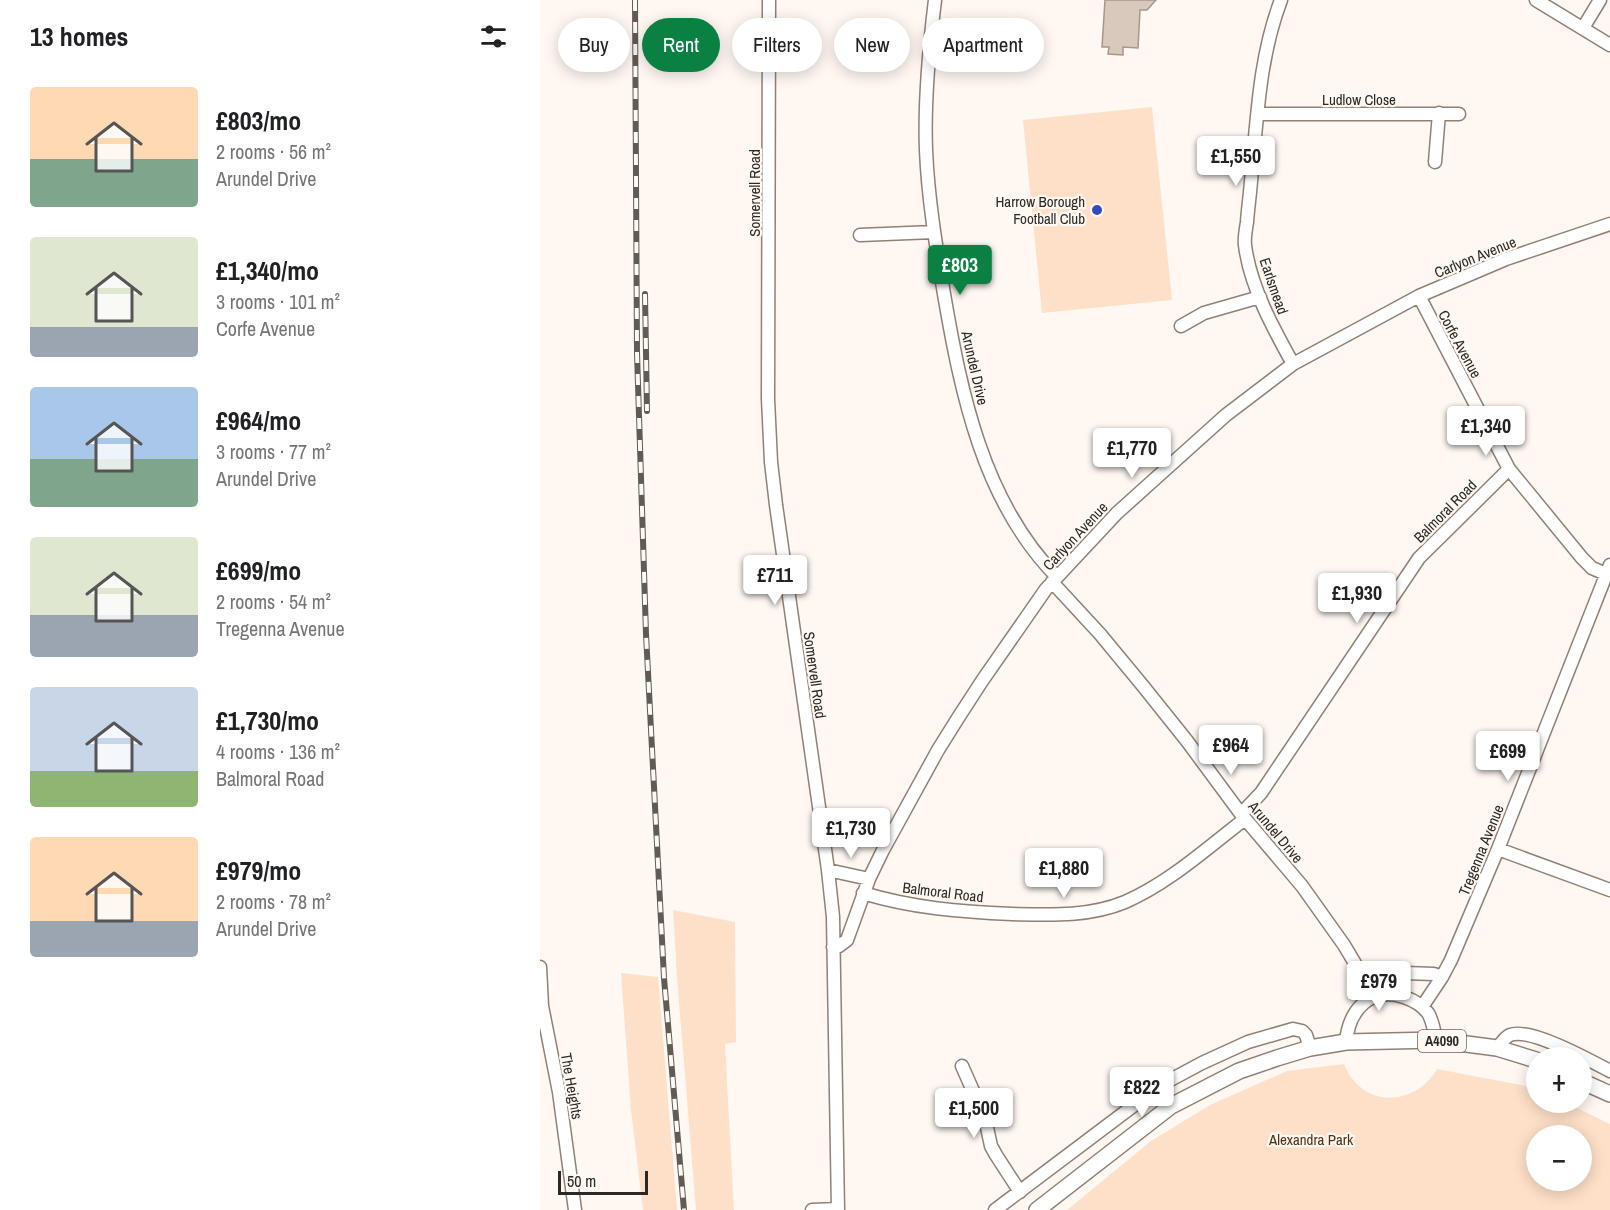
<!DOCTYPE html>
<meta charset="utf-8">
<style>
body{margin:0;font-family:"Archivo Narrow",sans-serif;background:#f2f2f2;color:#202124;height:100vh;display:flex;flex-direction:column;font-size:22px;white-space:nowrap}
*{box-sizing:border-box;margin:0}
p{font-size:20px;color:#757577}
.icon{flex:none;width:33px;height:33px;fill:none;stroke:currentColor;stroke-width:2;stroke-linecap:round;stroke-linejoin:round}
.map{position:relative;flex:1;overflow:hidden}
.side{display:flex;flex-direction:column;background:#fff;width:540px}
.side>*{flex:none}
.banner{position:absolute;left:18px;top:18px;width:570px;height:54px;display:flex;gap:12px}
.buttons{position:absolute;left:986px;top:1047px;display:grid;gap:12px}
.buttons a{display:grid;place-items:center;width:66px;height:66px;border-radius:50%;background:#fff;box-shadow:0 3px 15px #0003;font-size:30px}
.scale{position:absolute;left:18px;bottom:15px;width:90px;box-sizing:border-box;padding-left:6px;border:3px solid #2e2823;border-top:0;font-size:16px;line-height:21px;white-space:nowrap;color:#2e2823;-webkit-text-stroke:4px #fef7f2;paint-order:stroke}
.price{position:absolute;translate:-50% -51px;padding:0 14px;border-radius:6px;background:#fff;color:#222;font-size:20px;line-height:39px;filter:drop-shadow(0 2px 3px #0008)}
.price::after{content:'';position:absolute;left:50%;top:36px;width:18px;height:14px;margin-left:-9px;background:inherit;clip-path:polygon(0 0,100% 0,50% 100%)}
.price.current{background:#0b8043;color:#fff}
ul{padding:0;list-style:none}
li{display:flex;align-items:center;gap:18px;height:150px;padding:0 30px}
li span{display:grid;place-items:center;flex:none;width:168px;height:120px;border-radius:6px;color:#555}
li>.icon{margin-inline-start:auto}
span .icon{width:72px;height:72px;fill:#fffc;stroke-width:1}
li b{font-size:26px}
h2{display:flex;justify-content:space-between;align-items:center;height:72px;padding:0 30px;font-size:26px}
.tag{padding:0 21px;border-radius:27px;background:#fff;box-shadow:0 3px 15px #0003;font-size:21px;line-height:54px}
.tag.current{background:#0b8043;color:#fff}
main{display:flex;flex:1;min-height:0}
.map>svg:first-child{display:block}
.green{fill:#fee0c9;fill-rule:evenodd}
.building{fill:#d9c9bd;stroke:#a6978b;stroke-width:1.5}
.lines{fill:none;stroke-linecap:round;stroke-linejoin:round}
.minor-casing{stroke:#8f8175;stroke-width:15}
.major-casing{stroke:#8f8175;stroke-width:18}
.minor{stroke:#fff;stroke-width:12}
.major{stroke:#fff;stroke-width:15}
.rail-casing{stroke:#615b56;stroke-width:6}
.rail{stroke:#fef7f2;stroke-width:4;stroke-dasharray:11;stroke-linecap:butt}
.poi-dot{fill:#354abc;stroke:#fef7f2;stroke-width:2}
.labels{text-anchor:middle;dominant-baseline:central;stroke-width:4.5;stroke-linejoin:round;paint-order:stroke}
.shield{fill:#fef7f2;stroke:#6c6661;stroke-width:1.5}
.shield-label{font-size:14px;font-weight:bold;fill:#2e2823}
.street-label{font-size:15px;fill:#2e2823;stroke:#fef7f2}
.poi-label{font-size:15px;fill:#2e2823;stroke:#fef7f2;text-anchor:end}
.park-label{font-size:15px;fill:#533112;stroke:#fef7f2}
</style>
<main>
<section class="side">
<h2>13 homes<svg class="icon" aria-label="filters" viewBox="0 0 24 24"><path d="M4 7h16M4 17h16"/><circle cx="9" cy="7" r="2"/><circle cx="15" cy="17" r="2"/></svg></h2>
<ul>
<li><span style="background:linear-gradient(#ffd9b3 60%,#7fa58c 0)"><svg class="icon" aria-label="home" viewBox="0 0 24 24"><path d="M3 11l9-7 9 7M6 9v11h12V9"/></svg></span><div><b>£803/mo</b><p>2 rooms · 56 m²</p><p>Arundel Drive</p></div></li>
<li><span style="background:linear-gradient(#dfe7d0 75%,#9aa5b1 0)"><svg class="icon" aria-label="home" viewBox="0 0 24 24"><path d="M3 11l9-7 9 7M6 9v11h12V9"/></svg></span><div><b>£1,340/mo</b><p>3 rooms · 101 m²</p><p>Corfe Avenue</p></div></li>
<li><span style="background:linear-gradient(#a9c7e8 60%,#7fa58c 0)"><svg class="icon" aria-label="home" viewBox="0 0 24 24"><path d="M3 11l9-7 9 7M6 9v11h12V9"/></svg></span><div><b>£964/mo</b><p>3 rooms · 77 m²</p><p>Arundel Drive</p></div></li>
<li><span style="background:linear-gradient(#dfe7d0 65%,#9aa5b1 0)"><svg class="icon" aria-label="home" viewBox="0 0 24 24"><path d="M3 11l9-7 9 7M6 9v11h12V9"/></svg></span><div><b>£699/mo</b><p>2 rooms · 54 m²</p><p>Tregenna Avenue</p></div></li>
<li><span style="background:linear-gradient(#c9d6e8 70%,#8fb573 0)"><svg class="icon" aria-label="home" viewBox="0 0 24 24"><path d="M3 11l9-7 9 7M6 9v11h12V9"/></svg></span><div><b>£1,730/mo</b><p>4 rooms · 136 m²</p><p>Balmoral Road</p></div></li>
<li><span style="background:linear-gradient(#ffd9b3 70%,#9aa5b1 0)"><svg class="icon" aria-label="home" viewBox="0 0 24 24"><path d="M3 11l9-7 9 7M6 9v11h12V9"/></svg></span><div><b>£979/mo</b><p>2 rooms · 78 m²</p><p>Arundel Drive</p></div></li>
</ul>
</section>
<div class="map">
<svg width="1070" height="1210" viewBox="0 0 1070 1210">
<rect width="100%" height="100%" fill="#fef7f2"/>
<!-- green -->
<path class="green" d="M612 107 632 300 502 313 483 120Z
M133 910 195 922 196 1042 185 1044 194 1210H156L137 977Z
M81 973 118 977 137 1210H103L91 1110Z
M804 1064C821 1108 874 1108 897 1069L996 1088V1102L1027 1103 1070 1124V1210H527L611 1141 670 1105 747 1071ZM996 1136H1041V1180H996Z"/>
<!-- building -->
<path class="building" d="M565 0H616L607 10H600L598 48 583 47V55L568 54 569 47H562Z"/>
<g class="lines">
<defs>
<path id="minor" d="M229 0 228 399 231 462 236 505 288 870 293 917 298 1210
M395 0C389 49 384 100 386 150 388 198 396 246 404 294 421 393 443 502 517 577
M741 0C719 57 717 121 711 181 710 195 708 208 707 222 706 229 704 238 705 245 710 286 733 328 753 364
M996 0 1070 45
M1043 28 1060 0
M718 114H919
M895 162 899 113
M320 235 394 232
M879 296 969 469 1042 558 1052 568 1066 574
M641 326 664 313 720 297
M512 582 560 634 603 686 647 741 701 814 762 886 804 945 835 997
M701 814 721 793 879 558 969 469
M958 849 1070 890
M288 870 329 879
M323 893C372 908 422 912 472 914 510 915 549 917 585 902 629 883 667 848 705 819
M293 947 299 946 307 940 329 879 343 850 398 750 418 718 442 681 506 589 577 513 686 415 753 364 879 296 966 259 1070 224
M0 967 2 1006 19 1092 35 1210
M823 977 836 972 894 974 902 977
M882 1007 902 977 911 960 958 849 1070 565
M806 1042C809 1010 830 986 864 997 873 1000 882 1005 888 1013 893 1021 894 1031 896 1040
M957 1048C961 1044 965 1037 970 1035 990 1027 1051 1061 1070 1071
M422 1066 445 1118 451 1146 456 1155 480 1192
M272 1210 298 1209
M455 1210 621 1085 662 1063 708 1042 753 1029 762 1031 766 1035 770 1048"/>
<path id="major" d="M1041 1081 1070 1094
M497 1210 631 1106 699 1071 737 1058 770 1048 806 1042 896 1040 957 1048 996 1060"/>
</defs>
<!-- minor casing -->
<use href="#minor" class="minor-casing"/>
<!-- major casing -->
<use href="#major" class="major-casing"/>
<!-- minor -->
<use href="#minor" class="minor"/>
<!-- major -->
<use href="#major" class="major"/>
<defs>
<path id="rail" d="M95 0 97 353 106 634 124 978 144 1210
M105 294 107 411"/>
</defs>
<!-- rail casing -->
<use href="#rail" class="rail-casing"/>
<!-- rail -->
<use href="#rail" class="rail"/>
</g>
<!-- markers -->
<circle class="poi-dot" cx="557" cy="210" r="6"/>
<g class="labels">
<!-- shield labels -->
<rect class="shield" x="878" y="1030" width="48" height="22" rx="4.5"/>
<g class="shield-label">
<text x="902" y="1041">A4090</text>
</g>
<!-- street labels -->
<g class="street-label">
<text x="819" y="99">Ludlow Close</text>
<text transform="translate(214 193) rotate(-90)">Somervell Road</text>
<text transform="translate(935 257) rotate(-22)">Carlyon Avenue</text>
<text transform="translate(734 286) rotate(71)">Earlsmead</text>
<text transform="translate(920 344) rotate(62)">Corfe Avenue</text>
<text transform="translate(435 368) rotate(77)">Arundel Drive</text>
<text transform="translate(905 511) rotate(-45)">Balmoral Road</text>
<text transform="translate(535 536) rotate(-47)">Carlyon Avenue</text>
<text transform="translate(275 675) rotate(82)">Somervell Road</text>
<text transform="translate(736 832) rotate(50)">Arundel Drive</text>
<text transform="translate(941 850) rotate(-68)">Tregenna Avenue</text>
<text transform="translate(403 892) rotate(7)">Balmoral Road</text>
<text transform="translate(32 1086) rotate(80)">The Heights</text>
</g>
<!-- poi labels -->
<g class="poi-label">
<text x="545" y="201">Harrow Borough<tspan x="545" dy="17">Football Club</tspan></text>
</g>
<!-- park labels -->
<g class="park-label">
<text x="771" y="1139">Alexandra Park</text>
</g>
</g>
</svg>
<div class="buttons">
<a>+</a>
<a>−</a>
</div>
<div class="scale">50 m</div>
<b class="price" style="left:696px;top:187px">£1,550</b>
<b class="price current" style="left:420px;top:296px">£803</b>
<b class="price" style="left:946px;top:457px">£1,340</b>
<b class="price" style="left:592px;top:479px">£1,770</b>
<b class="price" style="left:235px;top:606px">£711</b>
<b class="price" style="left:817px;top:624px">£1,930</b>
<b class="price" style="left:691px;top:776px">£964</b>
<b class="price" style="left:968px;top:782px">£699</b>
<b class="price" style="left:311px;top:859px">£1,730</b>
<b class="price" style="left:524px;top:899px">£1,880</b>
<b class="price" style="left:839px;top:1012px">£979</b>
<b class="price" style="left:602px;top:1118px">£822</b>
<b class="price" style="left:434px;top:1139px">£1,500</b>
<div class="banner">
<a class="tag">Buy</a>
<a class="tag current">Rent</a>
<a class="tag">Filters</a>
<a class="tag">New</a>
<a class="tag">Apartment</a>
</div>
</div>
</main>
